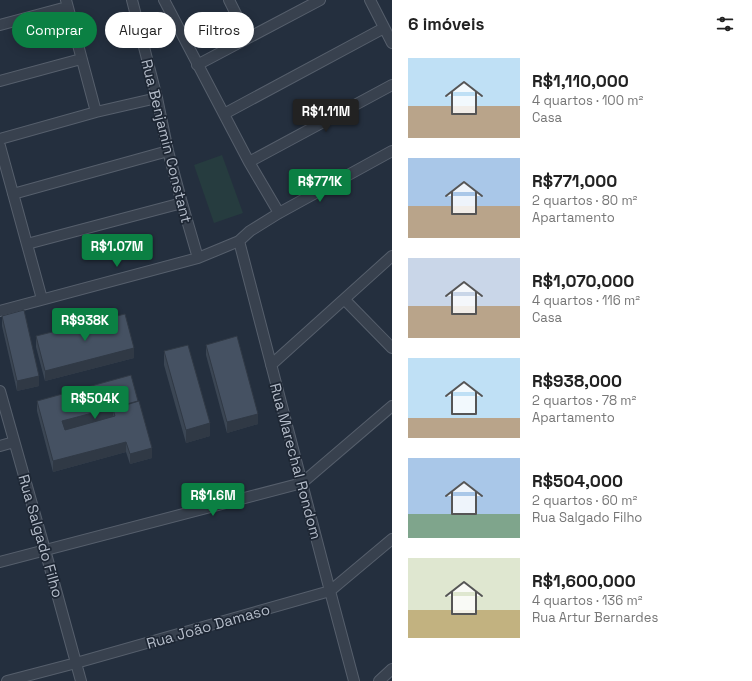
<!DOCTYPE html>
<html lang="pt">
<meta charset="utf-8">
<style>
body{margin:0;font-family:"Space Grotesk",sans-serif;background:#f2f2f2;color:#222;height:100vh;display:flex;flex-direction:column;font-size:15px;white-space:nowrap}
*{box-sizing:border-box;margin:0}
p{font-size:13px;color:#767676}
.icon{flex:none;width:22px;height:22px;fill:none;stroke:currentColor;stroke-width:2;stroke-linecap:round;stroke-linejoin:round}
.map{position:relative;flex:1;overflow:hidden}
.details{display:flex;flex-direction:column;background:#fff;width:360px}
.details>*{flex:none}
.banner{position:absolute;left:12px;top:12px;width:320px;height:36px;display:flex;gap:8px}
.price{position:absolute;translate:-50% -34px;padding:0 9px;border-radius:4px;background:#0b8043;color:#fff;font-size:13px;line-height:26px;filter:drop-shadow(0 1px 2px #0008)}
.price::after{content:'';position:absolute;left:50%;top:24px;width:12px;height:9px;margin-left:-6px;background:inherit;clip-path:polygon(0 0,100% 0,50% 100%)}
.price.active{background:#222;color:#fff}
ul{padding:0;list-style:none}
li{display:flex;align-items:center;gap:12px;height:100px;padding:0 16px}
li span{display:grid;place-items:center;flex:none;width:112px;height:80px;border-radius:0px;color:#555}
li>.icon{margin-inline-start:auto}
span .icon{width:48px;height:48px;fill:#fffc;stroke-width:1}
li b{font-size:17px}
h2{display:flex;justify-content:space-between;align-items:center;height:48px;padding:0 16px;font-size:17px}
.tag{padding:0 14px;border-radius:18px;background:#fff;box-shadow:0 2px 10px #0003;font-size:14px;line-height:36px}
.tag.active{background:#0b8043;color:#fff}
main{display:flex;flex:1;min-height:0}
.map>svg:first-child{display:block}
.green{fill:#263c3f}
.lines{fill:none;stroke-linecap:round;stroke-linejoin:round}
.minor-casing{stroke:#565f6c;stroke-width:12}
.minor{stroke:#38414e;stroke-width:10}
.wall{fill:#3b4654}
.shaded-wall{fill:#303945}
.building{fill:#455162;stroke:#303945}
.labels{text-anchor:middle;dominant-baseline:central;stroke-width:3.5;stroke-linejoin:round;paint-order:stroke}
.street-label{font-size:15px;fill:#b4bcc9;stroke:#1d2633}
</style>
<main>
<div class="map">
<svg width="392" height="681" viewBox="0 0 392 681">
<rect width="100%" height="100%" fill="#242f3e"/>
<!-- green -->
<path class="green" d="M222 155 243 213 214 223 194 165Z"/>
<g class="lines">
<defs>
<path id="minor" d="M66 0 96 112
M132 0 157 98 168 151 182 203 198 258
M164 0 249 162 279 213
M229 0 248 38
M370 0 392 43
M0 25 67 7
M197 65 320 0
M0 81 81 59
M224 114 384 28
M0 139 96 112 157 98
M0 146 42 299
M249 162 392 85
M13 194 168 151
M239 241 330 591 354 681
M27 244 182 203
M345 300 392 348
M0 311 198 258 239 241 250 231 279 213 392 151
M271 365 392 256
M0 391 45 550 81 681
M0 446 14 442
M0 562 302 483 392 406
M7 681 76 663 330 591 392 539
M379 681 392 669"/>
</defs>
<!-- minor casing -->
<use href="#minor" class="minor-casing"/>
<!-- minor -->
<use href="#minor" class="minor"/>
</g>
<!-- wall -->
<path class="wall" d="M2 316 39 386 17 391 2 326Z
M36 336 134 358 45 381 36 347Z
M206 345 258 424 227 433 206 355Z
M164 351 210 436 186 443 164 365Z
M37 401 138 402 152 458 130 464 126 452 53 472 37 411Z"/>
<!-- shaded-wall -->
<path class="shaded-wall" d="M134 348V358L45 381V371Z
M39 376V386L17 391V381Z
M138 401V411L113 409V418L62 431V421Z
M258 414V424L227 433V422Z
M210 423V436L186 443V430Z
M126 442V452L53 472V461Z
M152 448V458L130 464V454Z"/>
<!-- building -->
<path class="building" d="M24 310 39 376 17 381 2 316Z
M125 314 134 348 45 371 36 336Z
M237 336 258 414 227 422 206 345Z
M188 345 210 423 186 430 164 351Z
M131 375 138 401 62 421 65 430 115 416 113 409 139 401 152 448 130 454 126 442 53 461 37 401Z"/>
<g class="labels">
<!-- street labels -->
<g class="street-label">
<text transform="translate(167 141) rotate(76)">Rua Benjamin Constant</text>
<text transform="translate(296 461) rotate(75)">Rua Marechal Rondom</text>
<text transform="translate(41 536) rotate(74)">Rua Salgado Filho</text>
<text transform="translate(208 626) rotate(-16)">Rua João Damaso</text>
</g>
</g>
</svg>
<b class="price active" style="left:326px;top:133px">R$1.11M</b>
<b class="price" style="left:320px;top:203px">R$771K</b>
<b class="price" style="left:117px;top:268px">R$1.07M</b>
<b class="price" style="left:85px;top:342px">R$938K</b>
<b class="price" style="left:95px;top:420px">R$504K</b>
<b class="price" style="left:213px;top:517px">R$1.6M</b>
<div class="banner">
<a class="tag active">Comprar</a>
<a class="tag">Alugar</a>
<a class="tag">Filtros</a>
</div>
</div>
<section class="details">
<h2>6 imóveis<svg class="icon" aria-label="filters" viewBox="0 0 24 24"><path d="M4 7h16M4 17h16"/><circle cx="9" cy="7" r="2"/><circle cx="15" cy="17" r="2"/></svg></h2>
<ul>
<li><span style="background:linear-gradient(#bfe0f5 60%,#b9a48a 0)"><svg class="icon" aria-label="home" viewBox="0 0 24 24"><path d="M3 11l9-7 9 7M6 9v11h12V9"/></svg></span><div><b>R$1,110,000</b><p>4 quartos · 100 m²</p><p>Casa</p></div></li>
<li><span style="background:linear-gradient(#a9c7e8 60%,#b9a48a 0)"><svg class="icon" aria-label="home" viewBox="0 0 24 24"><path d="M3 11l9-7 9 7M6 9v11h12V9"/></svg></span><div><b>R$771,000</b><p>2 quartos · 80 m²</p><p>Apartamento</p></div></li>
<li><span style="background:linear-gradient(#c9d6e8 60%,#b9a48a 0)"><svg class="icon" aria-label="home" viewBox="0 0 24 24"><path d="M3 11l9-7 9 7M6 9v11h12V9"/></svg></span><div><b>R$1,070,000</b><p>4 quartos · 116 m²</p><p>Casa</p></div></li>
<li><span style="background:linear-gradient(#bfe0f5 75%,#b9a48a 0)"><svg class="icon" aria-label="home" viewBox="0 0 24 24"><path d="M3 11l9-7 9 7M6 9v11h12V9"/></svg></span><div><b>R$938,000</b><p>2 quartos · 78 m²</p><p>Apartamento</p></div></li>
<li><span style="background:linear-gradient(#a9c7e8 70%,#7fa58c 0)"><svg class="icon" aria-label="home" viewBox="0 0 24 24"><path d="M3 11l9-7 9 7M6 9v11h12V9"/></svg></span><div><b>R$504,000</b><p>2 quartos · 60 m²</p><p>Rua Salgado Filho</p></div></li>
<li><span style="background:linear-gradient(#dfe7d0 65%,#c2b280 0)"><svg class="icon" aria-label="home" viewBox="0 0 24 24"><path d="M3 11l9-7 9 7M6 9v11h12V9"/></svg></span><div><b>R$1,600,000</b><p>4 quartos · 136 m²</p><p>Rua Artur Bernardes</p></div></li>
</ul>
</section>
</main>
